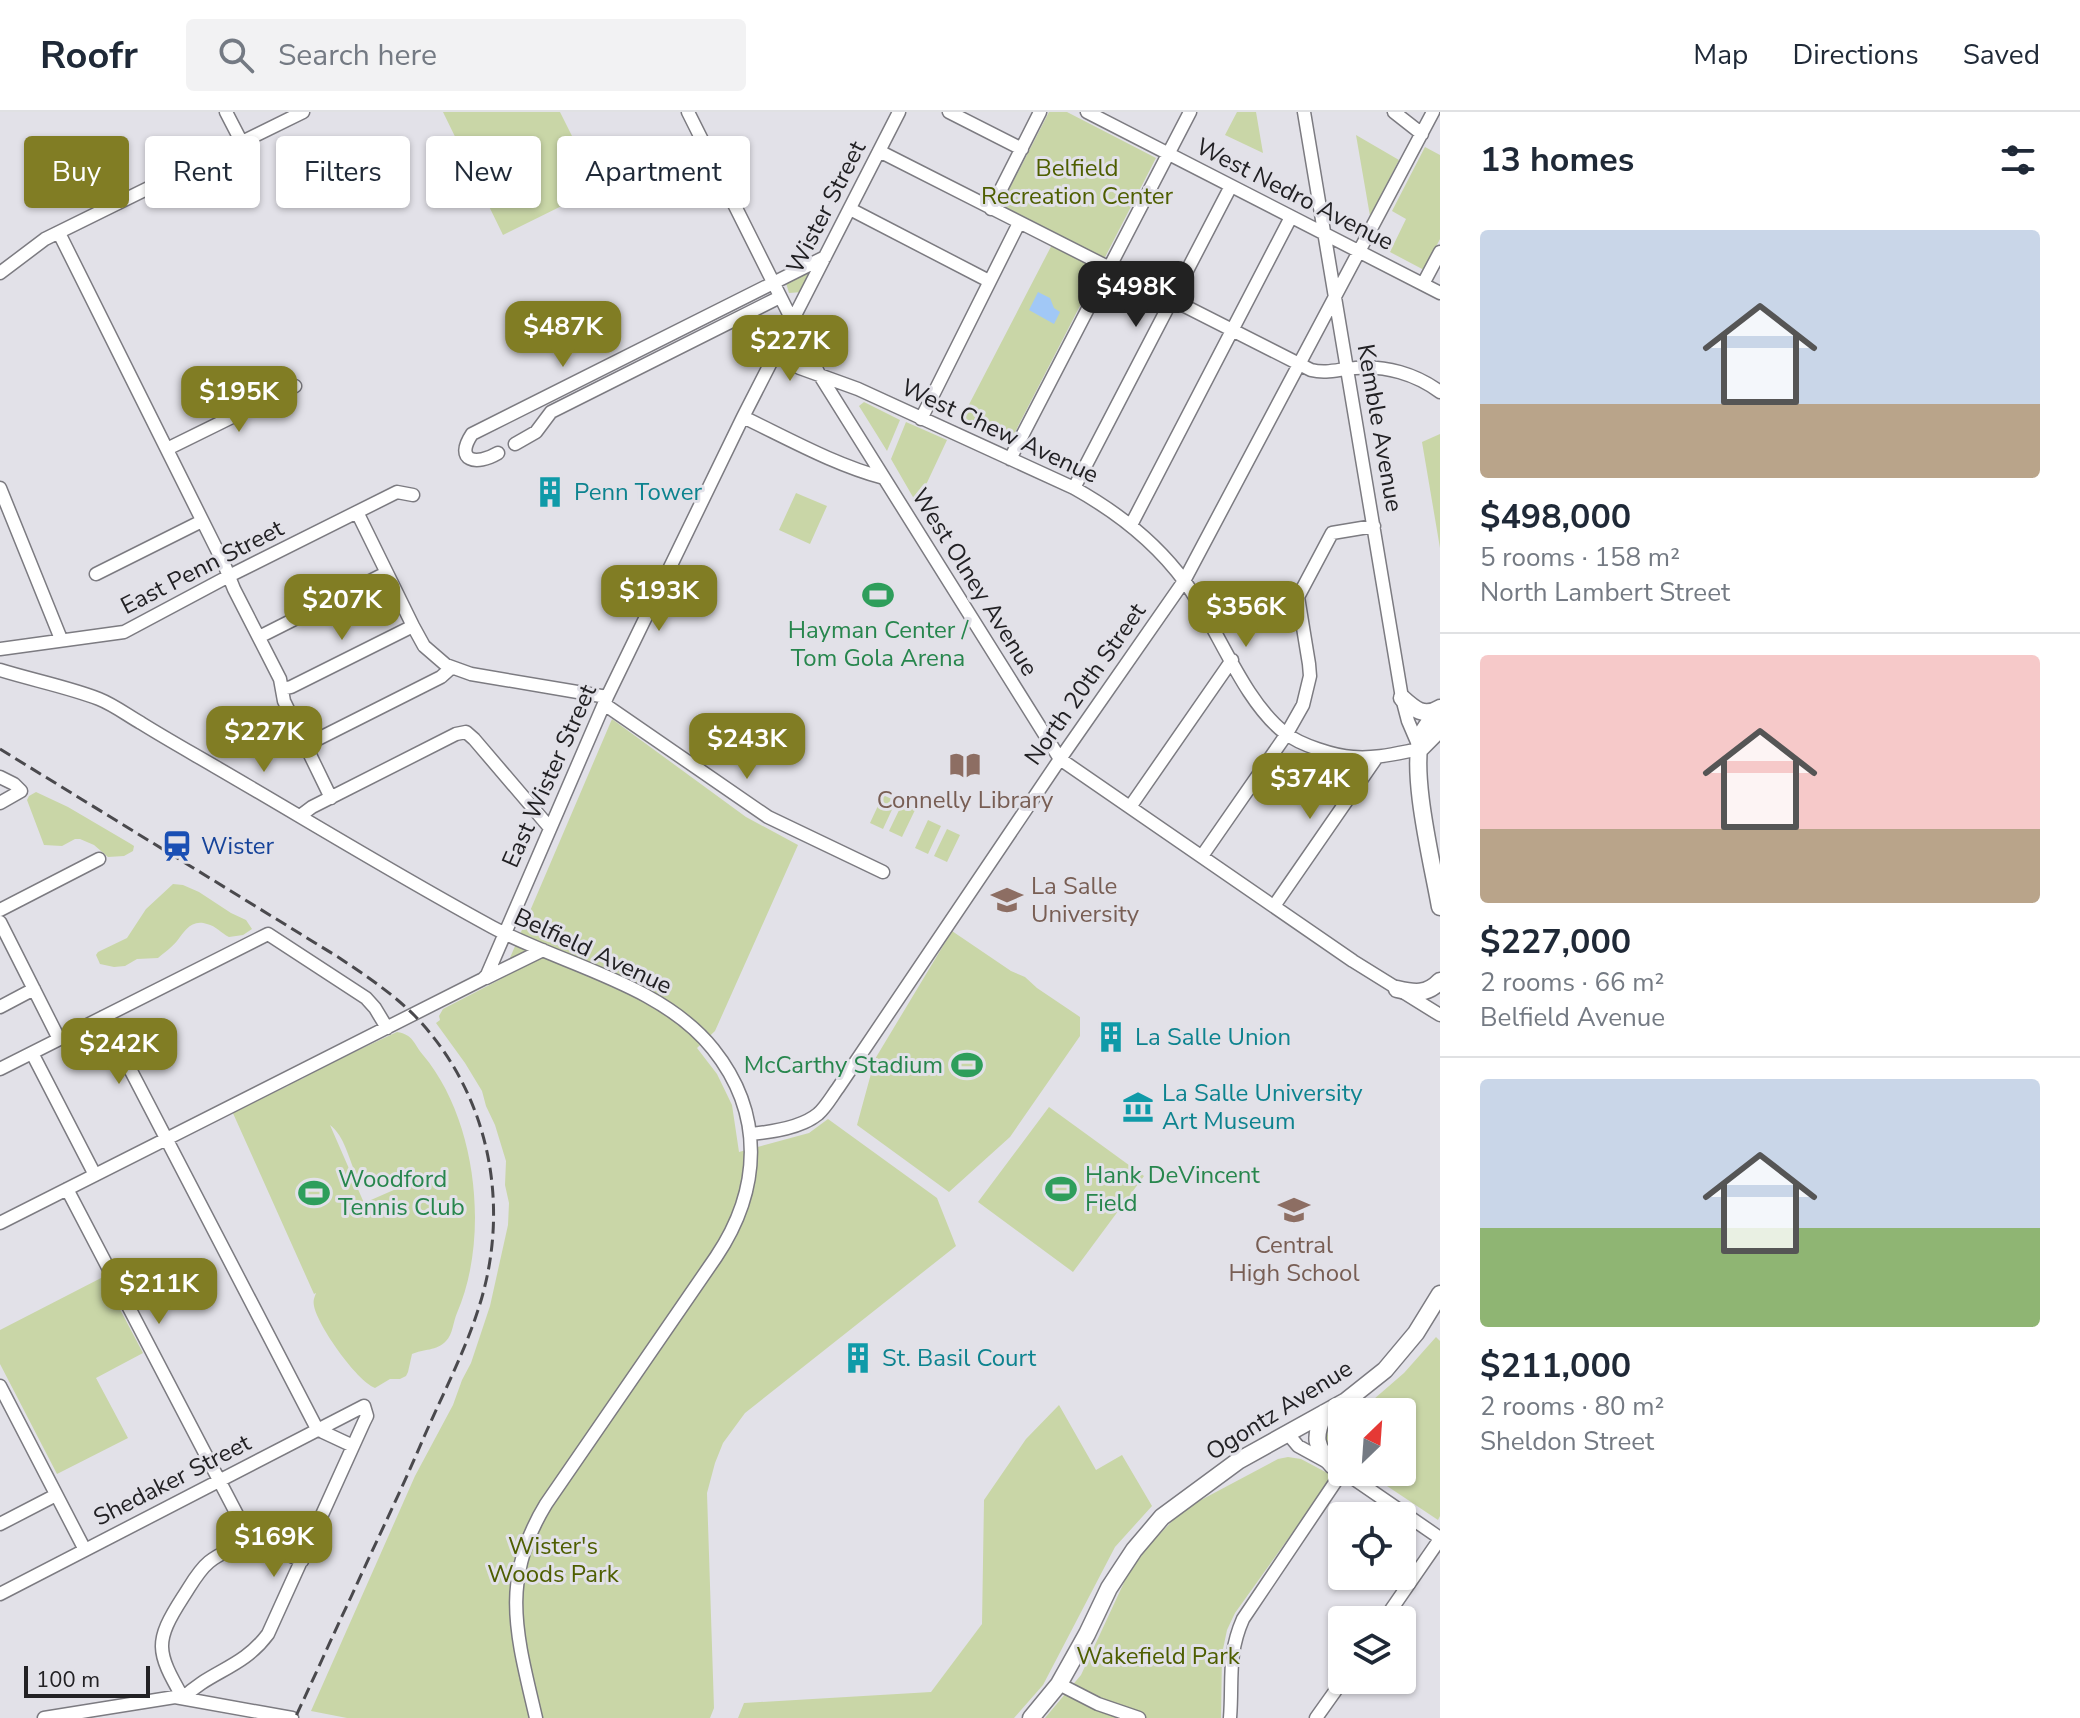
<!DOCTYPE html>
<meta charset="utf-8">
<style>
body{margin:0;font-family:"Nunito Sans",sans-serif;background:#f2f2f3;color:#1f2937;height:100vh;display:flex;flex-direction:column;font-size:30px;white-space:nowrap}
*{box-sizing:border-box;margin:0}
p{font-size:26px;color:#747a83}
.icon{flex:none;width:44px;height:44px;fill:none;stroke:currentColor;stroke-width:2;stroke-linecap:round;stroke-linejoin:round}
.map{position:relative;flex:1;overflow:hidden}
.sheet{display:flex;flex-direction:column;background:#fff;width:640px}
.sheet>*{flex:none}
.banner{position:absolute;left:24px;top:24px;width:760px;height:72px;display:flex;gap:16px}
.needle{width:52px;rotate:25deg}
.fabs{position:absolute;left:1328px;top:1286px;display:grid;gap:16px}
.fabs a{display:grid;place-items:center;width:88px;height:88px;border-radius:8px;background:#fff;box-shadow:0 2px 6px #0004;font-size:40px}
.scale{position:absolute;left:24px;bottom:20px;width:126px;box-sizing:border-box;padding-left:8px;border:4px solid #222124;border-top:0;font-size:22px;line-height:28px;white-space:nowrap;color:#222124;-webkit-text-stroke:6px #e2e1e8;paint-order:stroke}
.price{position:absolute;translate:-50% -68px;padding:0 18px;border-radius:16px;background:#817d24;color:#fff;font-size:26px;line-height:52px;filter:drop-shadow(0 2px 4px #0008)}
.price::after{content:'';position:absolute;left:50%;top:48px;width:24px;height:18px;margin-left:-12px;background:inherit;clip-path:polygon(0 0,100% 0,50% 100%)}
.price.selected{background:#222;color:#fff}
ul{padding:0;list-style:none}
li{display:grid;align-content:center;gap:16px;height:424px;padding:0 40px}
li+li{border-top:2px solid #e0e1e3}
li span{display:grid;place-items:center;height:248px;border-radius:8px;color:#555}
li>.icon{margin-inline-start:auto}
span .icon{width:144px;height:144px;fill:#fffc;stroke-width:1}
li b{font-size:34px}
h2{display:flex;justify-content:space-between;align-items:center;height:96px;padding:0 40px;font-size:34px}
.pill{padding:0 28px;border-radius:8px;background:#fff;box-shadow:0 2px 6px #0004;font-size:28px;line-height:72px}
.pill.selected{background:#817d24;color:#fff}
header{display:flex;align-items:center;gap:48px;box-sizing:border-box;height:112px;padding:0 40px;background:#fff;border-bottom:2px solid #e0e1e3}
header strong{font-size:38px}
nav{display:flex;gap:44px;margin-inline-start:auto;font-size:28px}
.search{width:560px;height:72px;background:#f2f2f3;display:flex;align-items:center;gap:20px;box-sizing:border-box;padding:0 28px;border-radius:8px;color:#747a83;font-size:30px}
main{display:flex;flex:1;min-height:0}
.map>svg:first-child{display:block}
.green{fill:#c9d6a7;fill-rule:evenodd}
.water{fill:#a1c8f6}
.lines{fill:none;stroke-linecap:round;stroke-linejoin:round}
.minor-casing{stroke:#7c7b81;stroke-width:15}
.major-casing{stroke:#7c7b81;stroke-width:19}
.minor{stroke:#fff;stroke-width:12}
.major{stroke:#fff;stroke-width:16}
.rail{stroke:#4a494d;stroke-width:3;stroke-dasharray:12 6;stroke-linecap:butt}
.labels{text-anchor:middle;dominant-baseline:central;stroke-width:6;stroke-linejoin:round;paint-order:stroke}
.park-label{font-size:24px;fill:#4e5e00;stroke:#e2e1e8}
.street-label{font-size:24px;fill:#222124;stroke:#e2e1e8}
.culture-label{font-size:24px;fill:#0d838f;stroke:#e2e1e8;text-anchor:start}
.leisure-label{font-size:24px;fill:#27864d;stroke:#e2e1e8;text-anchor:start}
.education-label{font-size:24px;fill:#785e54;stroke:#e2e1e8}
.transit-label{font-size:24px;fill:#164399;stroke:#e2e1e8;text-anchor:start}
</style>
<header>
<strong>Roofr</strong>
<div class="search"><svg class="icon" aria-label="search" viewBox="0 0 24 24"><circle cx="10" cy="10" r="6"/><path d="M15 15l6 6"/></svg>Search here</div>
<nav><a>Map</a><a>Directions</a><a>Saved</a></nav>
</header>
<main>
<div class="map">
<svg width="1440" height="1606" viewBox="0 0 1440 1606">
<rect width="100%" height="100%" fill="#e2e1e8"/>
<!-- green -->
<path class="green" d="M443 0H560L598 76 503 123Z
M1049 0H1067L1156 46 1010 330 962 306 1057 123 1001 93Z
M1237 0H1256L1263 41 1225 23Z
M1356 23 1399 48 1370 104Z
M1425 35 1440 43V127L1424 158 1390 140 1406 107 1392 99Z
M815 156 802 180 789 181 786 171Z
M864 290 900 308 887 339 859 294Z
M906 310 947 328 917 392 891 347Z
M1440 322V436L1422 330Z
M796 381 827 394 810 432 779 418Z
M612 607 746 705 798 733 715 919 697 936 717 962 732 993 739 1040 809 1021 828 1007 937 1086 956 1134 745 1301 723 1331 715 1351 707 1381 714 1596 710 1606H347L311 1599 415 1364 453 1293 462 1268 471 1251 490 1194 508 1113 509 1091 505 1073 506 1049 495 1013 486 994 482 979 465 951 436 911 440 908 439 904 443 897 501 867Z
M36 680 68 695 131 732 134 734 133 739 124 744 108 745 94 733 80 727H75L62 734 44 733 27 688 29 684Z
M883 683 896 689 883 717 870 711Z
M902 692 915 698 902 725 889 719Z
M928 708 941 714 928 742 915 736Z
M947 717 960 723 947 750 934 744Z
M173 772 183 773 199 780 231 801 246 808 252 817 243 823 229 825C221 821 216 814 207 812 191 807 185 819 177 829 172 835 164 841 158 846L137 847 125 854 114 855 100 852 96 843 98 840 127 826 146 797Z
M952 819 1011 859 1025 865 1037 876 1080 905V924L1010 1025 949 1080 857 1013 875 947Z
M397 920C414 923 413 931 423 943 477 1007 490 1125 457 1201 453 1210 453 1222 446 1229 437 1239 423 1237 412 1242L408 1260 406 1264 400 1267H390L375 1276C356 1268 318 1214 314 1194 313 1188 314 1187 316 1181L314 1182 232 999 288 974 293 969 302 967 320 956ZM330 1013C345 1025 348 1045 356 1062L370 1066 402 1062 412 1070 364 1091Z
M1049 995 1144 1064 1073 1160 978 1090Z
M103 1165 143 1241 96 1266 128 1326 57 1362 0 1252V1218Z
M1436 1225 1440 1229V1404L1438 1408 1366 1360H1402V1300H1359L1404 1261Z
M1059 1293 1096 1358 1122 1343 1152 1394 1115 1435 1043 1573 1014 1606H738L744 1591 931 1580 982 1512 984 1388 1026 1327Z
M1342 1311V1343L1326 1329 1328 1318Z
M1288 1345 1301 1347 1333 1364 1235 1501 1227 1518 1222 1542 1221 1606H1045L1081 1563 1127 1464 1149 1433 1184 1397 1278 1347Z"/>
<!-- water -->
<path class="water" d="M1038 180 1050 186 1054 196 1060 200 1054 212 1029 198Z"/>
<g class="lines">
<defs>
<path id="minor" d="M226 0 241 29
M688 0 819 262 1060 647 1353 849 1440 903
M949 0 1022 37
M1087 0 1440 181
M1394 0 1422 22
M879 39 1311 258C1327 262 1339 257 1355 256 1385 253 1416 262 1440 280
M850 97 989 169
M991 97 1040 0
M59 121 224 452 234 477 280 567 284 589 331 686
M0 161 45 127 303 0
M1423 172 1440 140
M775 244 800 256 858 277 1074 376C1117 400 1155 429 1185 470 1217 514 1243 589 1285 621 1300 633 1335 644 1353 645 1376 647 1398 641 1420 637L1408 609 1402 586 1304 0
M743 305C789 327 835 353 884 366
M921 307 1019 111
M515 332 536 320 551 300 780 185
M167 337 295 274
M498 341C476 354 454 349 472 322L825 145
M1010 347 1190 0
M0 376 61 527
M1074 376 1231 74
M357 400 413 514 424 534 446 553 471 562 607 585
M1131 413 1291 105
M96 462 202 409
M259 525 386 461
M0 537 124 520 229 464 397 380 413 383
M0 558C32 568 68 575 99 587 114 593 127 603 141 611 165 626 190 640 214 654 307 708 398 764 492 815 563 853 661 872 713 937 765 1002 761 1078 716 1145L546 1392C499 1469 517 1524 536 1606
M282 577 291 575 413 514
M604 592 768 705 883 760
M306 633 441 565 451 556
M0 665 14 672 21 679 0 691
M1130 695 1232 548
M300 704 312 695 456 622 466 620 474 627 550 716
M1202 744 1286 623 1303 593 1310 564 1309 552 1298 485 1332 421 1374 414
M1274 794 1377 645
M0 798 99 747
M0 810 59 927
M486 866 543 838
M0 895 34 877
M103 905 315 1313 323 1320 353 1334
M32 941 95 1063
M0 957 268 822 366 886 375 896 387 916
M750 1022C772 1020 801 1016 818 1002 826 995 832 984 838 976L1060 647 1184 469 1433 0
M67 1077 243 1414 258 1429 302 1449
M0 1111 483 867 487 863 607 585 743 305 899 0
M0 1274 85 1438
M1288 1322 1298 1334 1329 1351
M1344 1360 1440 1426
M0 1412 56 1383
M0 1482 364 1294 367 1304 364 1310 268 1522C243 1556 210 1559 183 1586
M1384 1508 1440 1427
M1059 1572 1098 1592 1139 1606
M183 1586C156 1539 154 1530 183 1485 191 1473 198 1459 209 1450 222 1439 239 1436 251 1424
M44 1606 175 1585 292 1606
M1230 1606C1233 1569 1227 1543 1243 1507L1342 1360
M1316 1606 1343 1568"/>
<path id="major" d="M1402 586C1414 597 1424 606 1440 596
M1440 597C1434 605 1426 613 1422 622 1409 659 1433 754 1440 795
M1421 636 1440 617
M1397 877C1414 881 1427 883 1440 869
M1324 1301C1314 1325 1314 1334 1333 1354
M1031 1606 1059 1572 1087 1522 1109 1476 1134 1438 1162 1405 1238 1349 1346 1289 1385 1258 1416 1221 1440 1182"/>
</defs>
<!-- minor casing -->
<use href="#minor" class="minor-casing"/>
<!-- major casing -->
<use href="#major" class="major-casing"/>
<!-- minor -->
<use href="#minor" class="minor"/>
<!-- major -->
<use href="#major" class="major"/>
<!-- rail -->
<path class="rail" d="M0 637 338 845C365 863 392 881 415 904 487 979 510 1086 482 1185 468 1234 444 1279 424 1325 401 1379 375 1432 351 1485 332 1525 314 1566 295 1606"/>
</g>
<!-- icons -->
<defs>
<symbol id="building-bare" viewBox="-9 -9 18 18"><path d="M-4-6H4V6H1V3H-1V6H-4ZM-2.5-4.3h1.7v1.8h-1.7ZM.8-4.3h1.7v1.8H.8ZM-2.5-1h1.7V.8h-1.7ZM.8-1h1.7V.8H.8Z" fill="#0f9aa8" stroke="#e2e1e8" stroke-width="2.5" paint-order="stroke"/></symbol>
<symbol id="stadium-bare" viewBox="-9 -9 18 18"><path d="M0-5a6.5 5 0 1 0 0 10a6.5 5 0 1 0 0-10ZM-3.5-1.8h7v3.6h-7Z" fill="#2e9e5b" stroke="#e2e1e8" stroke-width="2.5" paint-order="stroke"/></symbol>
<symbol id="library-bare" viewBox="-9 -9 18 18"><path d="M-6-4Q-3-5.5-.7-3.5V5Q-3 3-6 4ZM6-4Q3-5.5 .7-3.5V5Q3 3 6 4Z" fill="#8d6e63" stroke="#e2e1e8" stroke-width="2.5" paint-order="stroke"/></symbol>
<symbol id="station-bare" viewBox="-9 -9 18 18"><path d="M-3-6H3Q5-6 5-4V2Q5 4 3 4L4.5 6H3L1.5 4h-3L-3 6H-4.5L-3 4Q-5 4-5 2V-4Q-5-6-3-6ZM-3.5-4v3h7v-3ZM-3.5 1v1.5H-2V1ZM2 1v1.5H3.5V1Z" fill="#1a4fb4" stroke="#e2e1e8" stroke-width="2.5" paint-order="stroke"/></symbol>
<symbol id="university-bare" viewBox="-9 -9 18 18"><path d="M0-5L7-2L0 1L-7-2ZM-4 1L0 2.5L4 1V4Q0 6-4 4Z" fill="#8d6e63" stroke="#e2e1e8" stroke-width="2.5" paint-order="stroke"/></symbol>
<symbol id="museum-bare" viewBox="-9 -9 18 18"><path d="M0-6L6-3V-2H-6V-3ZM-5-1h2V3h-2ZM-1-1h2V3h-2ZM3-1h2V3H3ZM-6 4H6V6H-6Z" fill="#0f9aa8" stroke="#e2e1e8" stroke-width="2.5" paint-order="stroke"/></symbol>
<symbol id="school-bare" viewBox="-9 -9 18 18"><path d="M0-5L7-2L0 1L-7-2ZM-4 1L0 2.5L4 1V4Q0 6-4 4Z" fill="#8d6e63" stroke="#e2e1e8" stroke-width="2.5" paint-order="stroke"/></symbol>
</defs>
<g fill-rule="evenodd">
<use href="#building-bare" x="528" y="358" width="44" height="44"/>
<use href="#stadium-bare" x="856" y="461" width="44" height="44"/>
<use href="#library-bare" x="943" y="631" width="44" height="44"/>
<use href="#station-bare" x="155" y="712" width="44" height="44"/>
<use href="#university-bare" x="985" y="766" width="44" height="44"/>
<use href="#building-bare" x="1089" y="903" width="44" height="44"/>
<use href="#stadium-bare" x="945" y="931" width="44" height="44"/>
<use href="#museum-bare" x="1116" y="973" width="44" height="44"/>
<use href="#stadium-bare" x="1039" y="1055" width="44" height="44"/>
<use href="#stadium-bare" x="292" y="1059" width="44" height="44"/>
<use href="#school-bare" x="1272" y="1076" width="44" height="44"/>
<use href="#building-bare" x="836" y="1224" width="44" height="44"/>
</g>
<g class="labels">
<!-- park labels -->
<g class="park-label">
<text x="1077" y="56">Belfield<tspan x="1077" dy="28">Recreation Center</tspan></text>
<text x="553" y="1434">Wister's<tspan x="553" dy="28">Woods Park</tspan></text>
<text x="1158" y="1544">Wakefield Park</text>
</g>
<!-- street labels -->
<g class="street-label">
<text transform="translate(1295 82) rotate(27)">West Nedro Avenue</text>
<text transform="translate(826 95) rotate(-63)">Wister Street</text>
<text transform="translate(1380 316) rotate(80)">Kemble Avenue</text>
<text transform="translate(1000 319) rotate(25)">West Chew Avenue</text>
<text transform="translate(202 455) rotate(-27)">East Penn Street</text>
<text transform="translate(975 470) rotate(58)">West Olney Avenue</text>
<text transform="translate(1085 572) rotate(-55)">North 20th Street</text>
<text transform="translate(549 664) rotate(-66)">East Wister Street</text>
<text transform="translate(593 839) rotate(25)">Belfield Avenue</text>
<text transform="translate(1279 1298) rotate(-32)">Ogontz Avenue</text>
<text transform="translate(172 1368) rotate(-27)">Shedaker Street</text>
</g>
<!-- culture labels -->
<g class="culture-label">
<text x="574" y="380">Penn Tower</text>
<text x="1135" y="925">La Salle Union</text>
<text x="1162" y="981">La Salle University<tspan x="1162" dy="28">Art Museum</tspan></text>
<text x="882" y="1246">St. Basil Court</text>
</g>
<!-- leisure labels -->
<g class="leisure-label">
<text x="878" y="518" text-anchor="middle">Hayman Center /<tspan x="878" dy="28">Tom Gola Arena</tspan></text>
<text x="943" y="953" text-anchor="end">McCarthy Stadium</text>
<text x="1085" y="1063">Hank DeVincent<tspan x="1085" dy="28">Field</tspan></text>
<text x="338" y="1067">Woodford<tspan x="338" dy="28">Tennis Club</tspan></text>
</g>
<!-- education labels -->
<g class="education-label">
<text x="965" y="688">Connelly Library</text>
<text x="1031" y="774" text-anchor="start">La Salle<tspan x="1031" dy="28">University</tspan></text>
<text x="1294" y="1133">Central<tspan x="1294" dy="28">High School</tspan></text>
</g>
<!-- transit labels -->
<g class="transit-label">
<text x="201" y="734">Wister</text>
</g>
</g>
</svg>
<div class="fabs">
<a><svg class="needle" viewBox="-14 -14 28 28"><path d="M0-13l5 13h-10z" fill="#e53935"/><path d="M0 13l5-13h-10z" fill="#747a83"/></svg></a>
<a><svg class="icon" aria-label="locate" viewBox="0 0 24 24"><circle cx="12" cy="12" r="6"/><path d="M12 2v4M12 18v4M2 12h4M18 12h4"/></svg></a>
<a><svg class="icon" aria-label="layers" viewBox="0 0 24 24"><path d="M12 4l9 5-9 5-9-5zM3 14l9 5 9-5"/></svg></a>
</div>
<div class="scale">100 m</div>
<b class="price selected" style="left:1136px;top:217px">$498K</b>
<b class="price" style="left:563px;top:257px">$487K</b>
<b class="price" style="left:790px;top:271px">$227K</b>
<b class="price" style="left:239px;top:322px">$195K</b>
<b class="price" style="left:659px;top:521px">$193K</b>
<b class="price" style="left:342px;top:530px">$207K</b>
<b class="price" style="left:1246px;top:537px">$356K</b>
<b class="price" style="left:264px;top:662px">$227K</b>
<b class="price" style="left:747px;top:669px">$243K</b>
<b class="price" style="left:1310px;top:709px">$374K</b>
<b class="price" style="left:119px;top:974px">$242K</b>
<b class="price" style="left:159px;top:1214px">$211K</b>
<b class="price" style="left:274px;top:1467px">$169K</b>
<div class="banner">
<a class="pill selected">Buy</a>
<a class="pill">Rent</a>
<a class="pill">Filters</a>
<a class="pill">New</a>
<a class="pill">Apartment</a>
</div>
</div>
<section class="sheet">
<h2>13 homes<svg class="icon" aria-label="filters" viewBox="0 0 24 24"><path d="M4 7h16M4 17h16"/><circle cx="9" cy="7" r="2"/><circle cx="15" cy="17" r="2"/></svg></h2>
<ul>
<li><span style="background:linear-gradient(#c9d6e8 70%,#b9a48a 0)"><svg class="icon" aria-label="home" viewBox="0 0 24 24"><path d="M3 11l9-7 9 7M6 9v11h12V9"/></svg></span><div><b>$498,000</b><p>5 rooms · 158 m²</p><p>North Lambert Street</p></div></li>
<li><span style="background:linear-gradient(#f6c9c9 70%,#b9a48a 0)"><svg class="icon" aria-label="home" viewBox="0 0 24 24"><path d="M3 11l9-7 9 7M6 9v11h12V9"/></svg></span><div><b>$227,000</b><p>2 rooms · 66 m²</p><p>Belfield Avenue</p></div></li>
<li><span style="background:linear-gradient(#c9d6e8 60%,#8fb573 0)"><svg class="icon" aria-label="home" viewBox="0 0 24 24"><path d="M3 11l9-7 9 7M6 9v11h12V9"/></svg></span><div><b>$211,000</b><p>2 rooms · 80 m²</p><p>Sheldon Street</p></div></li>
</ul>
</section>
</main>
